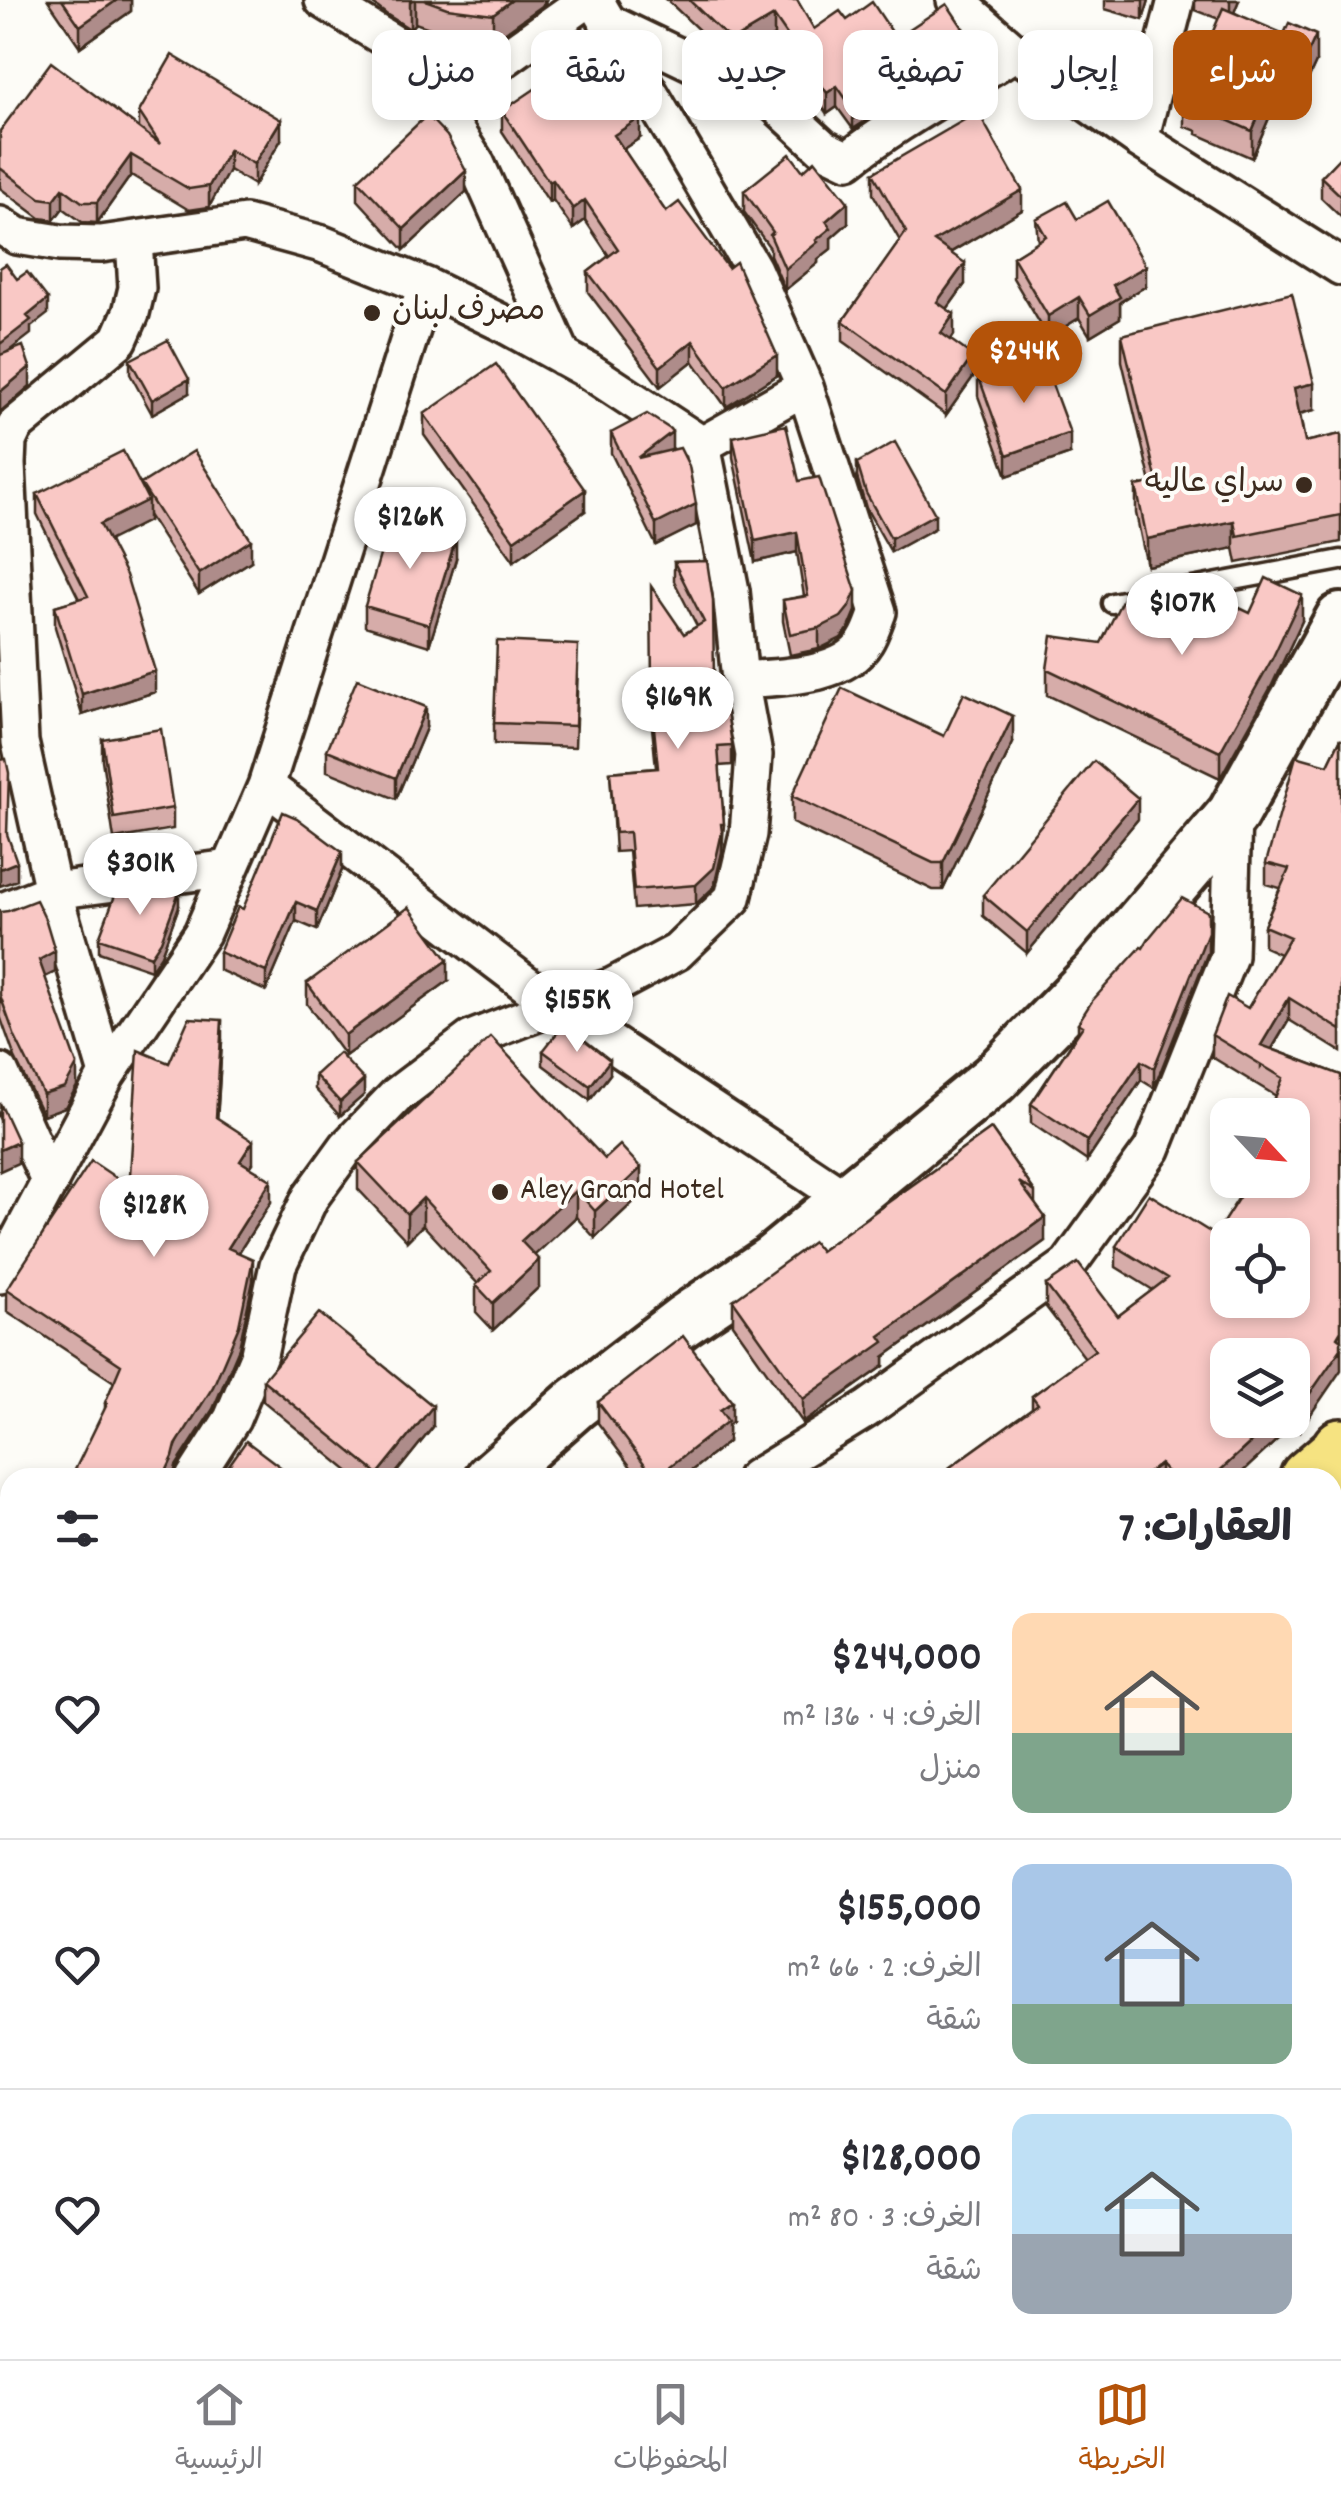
<!DOCTYPE html>
<html lang="ar">
<meta charset="utf-8">
<style>
body{margin:0;font-family:Dekko,"Playpen Sans Arabic",sans-serif;background:#f2f2f3;color:#2b2b33;direction:rtl;height:100vh;display:flex;flex-direction:column;font-size:38px;white-space:nowrap}
*{box-sizing:border-box;margin:0}
p{font-size:32px;color:#7c7c81}
.icon{flex:none;width:55px;height:55px;fill:none;stroke:currentColor;stroke-width:2;stroke-linecap:round;stroke-linejoin:round}
.map{position:relative;flex:1;overflow:hidden;direction:ltr}
.sheet{position:absolute;left:0px;top:1468px;width:1342px;height:892px;display:flex;flex-direction:column;background:#fff;border-radius:30px 30px 0 0;box-shadow:0 5px 15px #0003;direction:rtl}
.sheet>*{flex:none}
.hud{position:absolute;left:30px;top:30px;width:1282px;height:90px;direction:rtl;display:flex;gap:20px}
.needle{width:65px;rotate:116deg}
.tools{position:absolute;left:1210px;top:1098px;display:grid;gap:20px}
.tools a{display:grid;place-items:center;width:100px;height:100px;border-radius:20px;background:#fff;box-shadow:0 5px 15px #0003;font-size:50px}
.price{position:absolute;translate:-50% -85px;padding:0 22px;border-radius:35px;background:#fff;color:#222;font-size:32px;line-height:65px;filter:drop-shadow(0 2px 5px #0008)}
.price::after{content:'';position:absolute;left:50%;top:60px;width:30px;height:22px;margin-left:-15px;background:inherit;clip-path:polygon(0 0,100% 0,50% 100%)}
.price.on{background:#b45309;color:#fff}
ul{padding:0;list-style:none}
li{display:flex;align-items:center;gap:30px;height:250px;padding:0 50px}
li+li{border-top:2px solid #e1e1e2}
li span{display:grid;place-items:center;flex:none;width:280px;height:200px;border-radius:20px;color:#555}
li>.icon{margin-inline-start:auto}
span .icon{width:120px;height:120px;fill:#fffc;stroke-width:1}
li b{font-size:42px}
h2{display:flex;justify-content:space-between;align-items:center;height:120px;padding:0 50px;font-size:42px}
.pill{padding:0 35px;border-radius:20px;background:#fff;box-shadow:0 5px 15px #0003;font-size:35px;line-height:90px}
.pill.on{background:#b45309;color:#fff}
.dock{display:flex;justify-content:space-around;align-items:center;height:140px;border-top:2px solid #e1e1e2;background:#fff;font-size:28px;color:#7c7c81}
.dock a{display:grid;justify-items:center;gap:5px}
.dock .on{color:#b45309}
.map>svg:first-child{display:block}
.park{fill:url(#park-tufts);stroke:#848559;stroke-width:2.5}
.lines{fill:none;stroke-linecap:round;stroke-linejoin:round}
.service-casing{stroke:#3b2a1e;stroke-width:25}
.minor-casing{stroke:#3b2a1e;stroke-width:42}
.tertiary-casing{stroke:#3b2a1e;stroke-width:52}
.secondary-casing{stroke:#3b2a1e;stroke-width:58}
.primary-casing{stroke:#3b2a1e;stroke-width:62}
.service{stroke:#fdfcf7;stroke-width:18}
.minor{stroke:#fdfcf7;stroke-width:35}
.tertiary{stroke:#fdfcf7;stroke-width:45}
.secondary{stroke:#fdfcf7;stroke-width:50}
.primary{stroke:#f6e381;stroke-width:55}
.wall{fill:#d6aca9;stroke:#3b2a1e;stroke-width:2.5}
.shaded-wall{fill:#ae8c8a;stroke:#3b2a1e;stroke-width:2.5}
.building{fill:#f9c8c5;stroke:#3b2a1e;stroke-width:2.5;fill-rule:evenodd}
.poi-dot{fill:#3b2a1e;stroke:#fdfcf7;stroke-width:4}
.labels{text-anchor:middle;dominant-baseline:central;stroke-width:8;stroke-linejoin:round;paint-order:stroke}
.poi-label{font-size:32px;fill:#3b2a1e;stroke:#fdfcf7;text-anchor:start}
</style>
<div class="map">
<svg width="1341" height="2359" viewBox="0 0 1341 2359">
<defs>
<pattern id="park-tufts" width="24" height="20" patternUnits="userSpaceOnUse" patternTransform="scale(2.5)"><rect width="24" height="20" fill="#cde094"/><path d="M3 7l-1-3M5 7V3M7 7l1-3M15 17l-1-3M17 17v-4M19 17l1-3" fill="none" stroke="#b1c07f"/></pattern>
</defs>
<rect width="100%" height="100%" fill="#fdfcf7"/>
<filter id="ink" filterUnits="userSpaceOnUse"><feTurbulence type="fractalNoise" baseFrequency=".01" numOctaves="2"/><feDisplacementMap in="SourceGraphic" scale="20" xChannelSelector="R" yChannelSelector="G"/><feConvolveMatrix kernelMatrix="1 2 1 2 8 2 1 2 1" color-interpolation-filters="sRGB"/></filter>
<g filter="url(#ink)">
<!-- park -->
<path class="park" d="M0 2256 10 2257V2350H78L79 2359H0Z"/>
<g class="lines">
<defs>
<path id="service" d="M1112 603 1341 560
M1332 2043 1341 2035
M1191 2359V2350"/>
<path id="minor" d="M323 0 404 50 477 165 563 357
M955 0 1015 52 1140 140 1341 267
M607 22 772 101 823 148 848 160C900 119 960 88 1015 52
M404 50 498 63 587 0
M1140 140 1176 0
M0 225 17 236 60 243 101 244 245 223 322 244 426 286 500 322 589 371 702 445
M740 680C777 677 844 678 865 642 871 633 874 622 878 612L805 387
M266 786 555 1006 848 1200
M0 912 53 891 230 868
M0 1072 50 1183
M107 1074 53 891 20 742 7 464 8 441 15 426 119 340 131 313 137 288 134 240
M0 1275 107 1074 202 933 266 786 426 286
M194 1478 232 1419 259 1354 278 1265 310 1198 347 1147 397 1095 471 1039 555 1006 613 986 677 952 733 898 748 834 754 755 740 680 731 591 702 445 805 387 753 269 595 0
M755 1478 867 1409 1068 1265 1152 1149 1229 956 1233 814
M0 1729 10 1718
M0 2237 10 2238
M232 2359 243 2350
M822 2359 823 2350"/>
<path id="tertiary" d="M1332 1846 1341 1841
M1060 2350V2359"/>
<path id="secondary" d="M491 1478 575 1404 683 1321 772 1261 994 1079 1097 974 1233 814 1341 619
M105 2350 107 2359"/>
<path id="primary" d="M1308 1478 1337 1453 1341 1447
M666 2359 671 2350"/>
</defs>
<!-- service casing -->
<use href="#service" class="service-casing"/>
<!-- minor casing -->
<use href="#minor" class="minor-casing"/>
<!-- tertiary casing -->
<use href="#tertiary" class="tertiary-casing"/>
<!-- secondary casing -->
<use href="#secondary" class="secondary-casing"/>
<!-- primary casing -->
<use href="#primary" class="primary-casing"/>
<!-- service -->
<use href="#service" class="service"/>
<!-- minor -->
<use href="#minor" class="minor"/>
<!-- tertiary -->
<use href="#tertiary" class="tertiary"/>
<!-- secondary -->
<use href="#secondary" class="secondary"/>
<!-- primary -->
<use href="#primary" class="primary"/>
</g>
<!-- wall -->
<path class="wall" d="M48 0H131V11L80 47Z
M368 0H546L542 6 493 41 447 34 415 23 410 29 386 14Z
M667 0H797L814 29 847 20 896 38 963 48 953 55V65L853 129 837 107 827 114 774 36 735 60 724 54Z
M1105 0H1149L1143 20 1105 9Z
M1195 0H1239L1234 12 1316 62 1305 86 1286 78 1252 158 1197 134V131L1184 126V99L1219 19 1195 10Z
M502 111 640 138 623 149 777 375 726 407 693 361 660 387 588 292V272L609 256 585 220 573 229 553 200 549 202 502 131Z
M139 112 281 140 254 185 229 170 209 207 189 210 131 175 97 223 82 222 63 208 54 220 40 218 0 188V131L139 128Z
M1341 156V217L1321 198V177Z
M873 173 1022 210 950 253 965 284 947 309 954 335 951 340 973 377 946 415 843 341V321L900 241 873 194Z
M358 180 466 192 404 250 358 200Z
M744 191 848 223 831 238V249L818 259V263L785 290 770 255V248L744 212Z
M1036 219H1077L1146 286 1120 302V318L1090 336 1079 318 1048 337 1013 278V257L1038 242Z
M1122 335 1314 410 1300 414 1305 442 1341 434V542L1237 563 1234 548 1147 566 1136 513V486L1151 483 1122 361Z
M130 360 189 393 152 414 130 374Z
M978 375 1070 454 1007 476 978 396Z
M424 414 585 511 514 561 424 435Z
M611 433 672 450 696 525 656 545 611 453Z
M733 437 799 481 856 611 849 628 841 638 830 642V645L819 649 790 655 783 621V600L804 596 797 552 755 562 733 457Z
M857 463 935 528 891 552 866 508 857 477Z
M141 484 251 561 199 594 148 515V521L109 540 155 692 82 715 55 627V606L79 599 37 514V494L141 487Z
M456 559 429 646 365 626V606Z
M707 561 714 681 732 744V765L719 766 724 824 722 852 714 887 696 904 634 909 629 851 615 852 610 772 656 768 650 707V688H652L684 634 697 626 674 581V562Z
M1168 607 1250 613 1302 621 1272 685 1220 778 1047 695V669L1101 643Z
M578 666 575 747 494 744V723Z
M426 728 396 799 327 771V750Z
M944 736 1013 743 943 890H933L792 823V796Z
M1341 738V1052L1289 1020 1272 1049 1341 1075 1300 1430 1293 1425 1236 1478H935L1032 1408V1396L1085 1358 1046 1307V1285L1118 1316 1153 1290 1116 1267V1246L1215 1235 1292 1180 1276 1096 1212 1057V1035L1248 1008 1280 954 1264 947V926L1280 888 1266 884V863L1328 765Z
M102 739 173 808V829L114 839 102 760Z
M1138 819 1027 953 983 916V895Z
M342 870 317 930 296 921 266 991 219 970V952L243 909Z
M128 894 179 906 161 955 151 970 99 952V938Z
M0 912 55 972 45 977 77 1086 65 1107 43 1115 15 1058 0 1016Z
M1208 952 1154 1088 1141 1080 1087 1161 1031 1123V1104L1078 1033V1023Z
M448 981 345 1056 307 1004V983Z
M222 1041 217 1118 253 1163 250 1167 271 1202 239 1252 253 1281 239 1348 213 1409 176 1466 105 1408V1403L114 1382 7 1311V1289L128 1206 169 1063Z
M543 1051 610 1074 590 1100 543 1065Z
M315 1075 364 1095 340 1116 315 1089Z
M991 1129 1035 1192V1203L1045 1241 884 1357V1366L803 1423 733 1324V1300L820 1251Z
M605 1159 641 1195 595 1238 576 1217 534 1255 539 1287 493 1330 476 1312V1285L478 1284 423 1225 407 1241 358 1189V1162Z
M263 1380 433 1427 392 1478H357L263 1401Z
M598 1402 732 1422 728 1425V1442L682 1478H639L598 1423Z
M10 1544V1642L0 1635V1558Z
M1341 1673V1734L1332 1712V1690Z
M10 1784V1848L4 1847V1827Z
M156 2350H214L212 2356 201 2359H159Z
M864 2350H947L946 2357 913 2356 912 2359H864Z"/>
<!-- shaded-wall -->
<path class="shaded-wall" d="M117 0H131V11L80 47V26Z
M412 0H415V23L410 29V2Z
M512 0H546L542 6 493 41V14Z
M1143 0H1149L1143 20Z
M1230 0H1239L1230 23Z
M774 16V36L735 60V39Z
M963 28V48L953 55V65L853 129V109Z
M1316 35V62L1305 86V59Z
M1286 51V78L1252 158V131Z
M837 86V107L827 114V93Z
M640 118V138L614 155V135Z
M281 120V140L254 185V164Z
M229 150V170L209 207V186Z
M131 155V175L97 223V202Z
M466 171V192L404 250V229Z
M553 180V200L549 202V182Z
M63 188V208L54 220V200Z
M1022 190V210L934 262V241Z
M585 200V220L573 229V209Z
M848 202V223L831 238V249L818 259V263L785 290V269L816 240 826 221Z
M965 263V284L937 323V302Z
M1146 266V286L1120 302V318L1090 336V315L1113 285Z
M1079 297V318L1048 337V316Z
M48 299V314L31 327V334L0 358V344L27 316Z
M954 314V335L941 354V333Z
M693 341V361L660 387V367Z
M777 355V375L726 407V387Z
M973 356V377L946 415V395Z
M30 367V386L0 412V392Z
M189 379V393L152 414V400Z
M1314 383V410L1294 415V388Z
M672 432V453L638 458Z
M1070 433V454L1007 476V455Z
M585 490V511L514 561V540Z
M148 500V521L100 545V524Z
M696 504V525L656 545V524Z
M935 514V528L891 552V538Z
M1234 521V548L1147 566V539Z
M797 532V552L755 562V541Z
M456 538V559L429 646V625Z
M251 540V561L199 594V574Z
M856 591V611L849 628 841 638 819 649V628L829 622Z
M1302 595V621L1272 685 1220 778V752Z
M155 671V692L82 715V694Z
M426 707V728L396 799V778Z
M1013 716V743L943 890V863Z
M1138 798V819L1027 953V932Z
M722 832V852L714 887 696 904V885Z
M342 852V870L317 930V911Z
M17 862V880L0 886V869Z
M179 892V906L161 955 151 970V956Z
M296 902V921L266 991V972Z
M1208 912V952L1154 1088V1068Z
M55 951V972L39 980V960Z
M448 960V981L345 1056V1035Z
M1289 998V1020L1261 1067V1045Z
M222 1020V1041L216 1139V1117Z
M610 1060V1074L590 1100V1086Z
M1141 1061V1080L1087 1161V1141Z
M77 1065V1086L65 1107 43 1115V1094Z
M364 1080V1095L340 1116V1102Z
M253 1141V1163L240 1183V1161Z
M18 1142V1163L0 1171V1150Z
M641 1168V1195L595 1238V1211Z
M271 1180V1202L228 1269V1248Z
M576 1190V1217L521 1268V1241Z
M423 1198V1225L407 1241V1214Z
M1045 1217V1241L884 1357V1366L803 1423V1399L880 1336Z
M253 1259V1281L239 1348 213 1409 176 1466 173 1478H163Z
M539 1260V1287L493 1330V1303Z
M1341 1330V1370L1300 1430V1408Z
M732 1402V1422L728 1425V1442L682 1478H655L720 1410Z
M1293 1403V1425L1236 1478H1212L1275 1420H1292Z
M433 1406V1427L392 1478H378V1474Z
M1160 1464V1478H1141Z
M1341 1965V1985L1332 1997V1976Z
M163 2350H214L212 2356 201 2359H163Z"/>
<!-- building -->
<path class="building" d="M62 0H117L80 26Z
M425 0H512L493 14 447 8Z
M689 0H797L814 29 840 11 847 20 872 2 896 38 947 4 963 28 949 38 953 45 853 109 837 86 827 93 774 16 735 39 724 34Z
M1223 8 1284 34 1289 23 1316 35 1305 59 1286 51 1252 131 1197 107 1198 105 1184 99Z
M594 49 640 118 614 135 666 212 679 202 728 268 736 262 777 355 726 387 693 341 660 367 588 272 618 249 585 200 573 209 553 180 549 182 502 111Z
M172 55 281 120 254 164 229 150 209 186 189 189 131 155 97 202H82L63 188 54 200 40 198 0 168V131L51 62 160 144 139 112Z
M978 112 1022 190 934 241 965 263 937 302 954 314 941 333 973 356 946 395 843 321 906 232 873 173Z
M427 115 447 136 466 171 404 229 358 180Z
M790 154 803 171 815 160 848 202 826 221 831 228 816 240 818 242 785 269 770 235 773 232 744 191Z
M1341 156V196L1321 177Z
M1108 201 1146 266 1113 285 1120 297 1090 315 1079 297 1048 316 1013 257 1046 236 1036 219 1067 202 1077 219Z
M6 264 17 279 27 272 48 299 27 316 31 320 0 344V268Z
M1292 293 1314 383 1294 388 1305 442 1341 434V515L1237 536 1234 521 1147 539 1136 486 1157 482 1122 335Z
M168 340 189 379 152 400 130 360Z
M23 346 30 367 0 392V355Z
M1043 360 1070 433 1007 455 978 375Z
M496 364 585 490 514 540 424 414Z
M647 414 670 429 672 432 638 458 680 448 689 466 696 504 656 524 611 433Z
M786 425 799 481 819 477 856 591 849 607 841 617 819 628 790 634 783 600 808 596 797 532 755 541 733 437Z
M895 442 935 514 891 538 866 493 857 463Z
M123 451 148 500 100 524 126 575 155 671 82 694 55 606 88 596 37 494Z
M194 451 251 540 199 574 141 484Z
M391 518 456 538 429 625 365 606Z
M707 561 713 600 714 681 722 680 732 744V746L718 747 724 824H721L722 832 714 868 696 885 634 890 629 832 615 833 610 772 658 768 650 688H652L651 586 684 634 704 622 674 562Z
M1266 578 1302 595 1272 659 1220 752 1047 669 1052 636 1101 643 1128 588 1168 607 1181 580 1250 613Z
M497 641 578 645 575 726 494 723Z
M357 679 426 707 396 778 327 750Z
M842 688 944 736 964 693 1013 716 943 863H933L792 796Z
M161 729 173 808 114 818 102 739Z
M1341 738V1030L1289 998 1261 1045 1341 1075V1330L1337 1337 1341 1340V1349L1300 1408 1292 1404V1355H1228V1420H1275L1212 1478H1172L1160 1464 1141 1478H935L1038 1404 1032 1396 1095 1350 1046 1285 1078 1263 1118 1316 1168 1278 1116 1246 1149 1194 1215 1235 1250 1180H1292V1115H1268L1283 1078 1212 1035 1227 996 1248 1008 1290 937 1264 926 1289 869 1266 863 1296 756 1328 765ZM1228 1235H1292V1300H1228Z
M6 759 9 773 7 834 17 862 0 869V760Z
M1094 761 1138 798 1027 932 983 895Z
M283 812 297 818 342 852 317 911 296 902 266 972 219 952 238 907 243 909Z
M159 885 179 892 161 941 151 956 99 938 117 890 128 894 130 888Z
M1182 898 1208 912V932L1154 1068 1141 1061 1087 1141 1031 1104 1083 1026 1078 1023 1092 1001 1141 947 1143 948 1149 938Z
M36 900 46 921 55 951 39 960 77 1065 65 1087 43 1094 15 1037 0 995V912L8 911Z
M409 907 448 960 345 1035 307 983Z
M189 1018 222 1020 216 1117 253 1141 240 1161 271 1180 228 1248 253 1259 239 1326 213 1387 176 1445 173 1457 163 1478H71L107 1404 105 1403 121 1365 7 1289 91 1161 118 1179 128 1206 138 1050 169 1063Z
M564 1024 610 1060 590 1086 543 1051Z
M491 1037 605 1159 620 1145 641 1168 595 1211 576 1190 521 1241 539 1260 493 1303 476 1285 491 1271 423 1198 407 1214 358 1162Z
M339 1053 364 1080 340 1102 315 1075Z
M0 1103 18 1142 0 1150Z
M991 1129 1035 1192 1019 1182 1045 1217 880 1336 884 1342 803 1399 733 1300 813 1242 820 1251Z
M319 1313 433 1406 378 1474 263 1380Z
M683 1336 732 1402 720 1410 728 1421 655 1478 598 1402Z
M246 1441 295 1478H220Z
M10 1544V1620L0 1613V1558Z
M1341 1673V1711L1332 1690V1676Z
M10 1784V1827H4Z
M1332 1901 1341 1907V1965L1332 1976Z
M592 2350H637L640 2359H587Z
M695 2350H736L778 2359H689Z
M864 2350H912L911 2359H864Z
M1095 2350H1179V2359H1095Z
M1229 2350H1331V2359H1229Z"/>
</g>
<!-- markers -->
<g class="poi-dot">
<circle cx="372" cy="313" r="10"/>
<circle cx="1304" cy="485" r="10"/>
<circle cx="500" cy="1192" r="10"/>
</g>
<g class="labels">
<!-- poi labels -->
<g class="poi-label">
<text x="392" y="313">مصرف لبنان</text>
<text x="1284" y="485" text-anchor="end">سراي عاليه</text>
<text x="520" y="1192">Aley Grand Hotel</text>
</g>
</g>
</svg>
<div class="tools">
<a><svg class="needle" viewBox="-14 -14 28 28"><path d="M0-13l5 13h-10z" fill="#e53935"/><path d="M0 13l5-13h-10z" fill="#7c7c81"/></svg></a>
<a><svg class="icon" aria-label="locate" viewBox="0 0 24 24"><circle cx="12" cy="12" r="6"/><path d="M12 2v4M12 18v4M2 12h4M18 12h4"/></svg></a>
<a><svg class="icon" aria-label="layers" viewBox="0 0 24 24"><path d="M12 4l9 5-9 5-9-5zM3 14l9 5 9-5"/></svg></a>
</div>
<b class="price on" style="left:1024px;top:406px">$244K</b>
<b class="price" style="left:410px;top:572px">$126K</b>
<b class="price" style="left:1182px;top:658px">$107K</b>
<b class="price" style="left:678px;top:752px">$169K</b>
<b class="price" style="left:140px;top:918px">$301K</b>
<b class="price" style="left:577px;top:1055px">$155K</b>
<b class="price" style="left:154px;top:1260px">$128K</b>
<div class="hud">
<a class="pill on">شراء</a>
<a class="pill">إيجار</a>
<a class="pill">تصفية</a>
<a class="pill">جديد</a>
<a class="pill">شقة</a>
<a class="pill">منزل</a>
</div>
<section class="sheet">
<h2>العقارات: 7<svg class="icon" aria-label="filters" viewBox="0 0 24 24"><path d="M4 7h16M4 17h16"/><circle cx="9" cy="7" r="2"/><circle cx="15" cy="17" r="2"/></svg></h2>
<ul>
<li><span style="background:linear-gradient(#ffd9b3 60%,#7fa58c 0)"><svg class="icon" aria-label="home" viewBox="0 0 24 24"><path d="M3 11l9-7 9 7M6 9v11h12V9"/></svg></span><div><b>$244,000</b><p>الغرف: 4 · 136 m²</p><p>منزل</p></div><svg class="icon" aria-label="heart" viewBox="0 0 24 24"><path d="M12 20l-8-8c-3-5 5-10 8-4 3-6 11-1 8 4z"/></svg></li>
<li><span style="background:linear-gradient(#a9c7e8 70%,#7fa58c 0)"><svg class="icon" aria-label="home" viewBox="0 0 24 24"><path d="M3 11l9-7 9 7M6 9v11h12V9"/></svg></span><div><b>$155,000</b><p>الغرف: 2 · 66 m²</p><p>شقة</p></div><svg class="icon" aria-label="heart" viewBox="0 0 24 24"><path d="M12 20l-8-8c-3-5 5-10 8-4 3-6 11-1 8 4z"/></svg></li>
<li><span style="background:linear-gradient(#bfe0f5 60%,#9aa5b1 0)"><svg class="icon" aria-label="home" viewBox="0 0 24 24"><path d="M3 11l9-7 9 7M6 9v11h12V9"/></svg></span><div><b>$128,000</b><p>الغرف: 3 · 80 m²</p><p>شقة</p></div><svg class="icon" aria-label="heart" viewBox="0 0 24 24"><path d="M12 20l-8-8c-3-5 5-10 8-4 3-6 11-1 8 4z"/></svg></li>
</ul>
</section>
</div>
<nav class="dock">
<a class="on"><svg class="icon" aria-label="map" viewBox="0 0 24 24"><path d="M3 6l6-2 6 2 6-2v14l-6 2-6-2-6 2zM9 4v14M15 6v14"/></svg>الخريطة</a>
<a><svg class="icon" aria-label="saved" viewBox="0 0 24 24"><path d="M7 4h10v16l-5-4-5 4z"/></svg>المحفوظات</a>
<a><svg class="icon" aria-label="home" viewBox="0 0 24 24"><path d="M3 11l9-7 9 7M6 9v11h12V9"/></svg>الرئيسية</a>
</nav>
